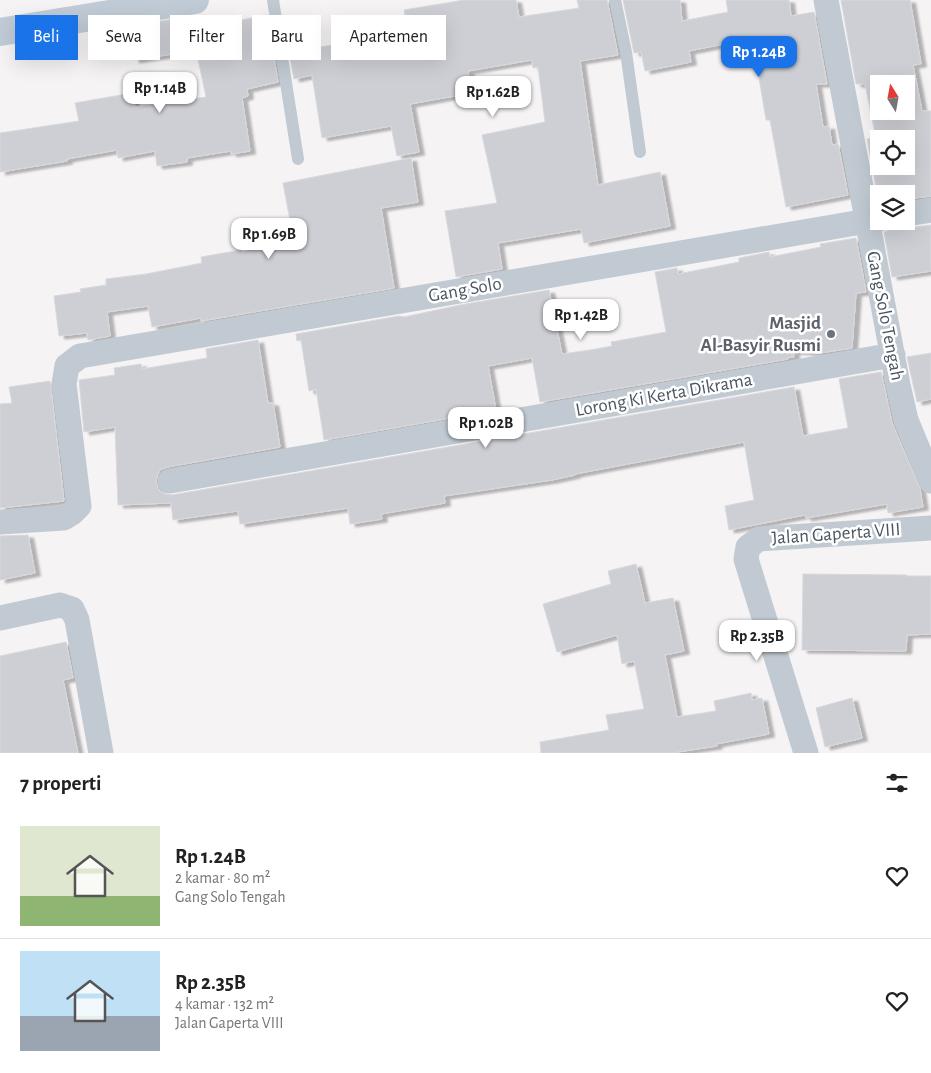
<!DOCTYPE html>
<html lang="id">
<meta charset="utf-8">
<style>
body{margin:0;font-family:"Alegreya Sans",sans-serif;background:#f2f2f2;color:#222;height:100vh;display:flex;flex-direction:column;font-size:19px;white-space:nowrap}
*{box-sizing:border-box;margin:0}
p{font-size:16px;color:#767676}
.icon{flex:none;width:28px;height:28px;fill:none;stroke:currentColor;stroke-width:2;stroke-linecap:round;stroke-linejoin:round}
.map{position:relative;height:753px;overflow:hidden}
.side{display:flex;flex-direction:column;background:#fff;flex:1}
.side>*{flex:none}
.banner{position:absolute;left:15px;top:15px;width:500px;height:45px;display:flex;gap:10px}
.needle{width:32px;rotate:349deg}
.tools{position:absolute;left:870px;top:75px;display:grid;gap:10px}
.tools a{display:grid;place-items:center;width:45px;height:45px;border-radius:0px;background:#fff;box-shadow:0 5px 20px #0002;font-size:25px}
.price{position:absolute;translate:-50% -42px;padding:0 11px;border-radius:10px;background:#fff;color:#222;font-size:16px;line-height:32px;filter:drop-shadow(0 1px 2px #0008)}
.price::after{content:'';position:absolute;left:50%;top:30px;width:15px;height:11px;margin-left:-8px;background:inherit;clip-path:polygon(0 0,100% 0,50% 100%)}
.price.current{background:#1a73e8;color:#fff}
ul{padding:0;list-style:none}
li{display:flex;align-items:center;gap:15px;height:125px;padding:0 20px}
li+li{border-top:1px solid #e0e0e0}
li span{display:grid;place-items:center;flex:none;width:140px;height:100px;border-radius:0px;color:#555}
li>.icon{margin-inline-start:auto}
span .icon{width:60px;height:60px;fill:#fffc;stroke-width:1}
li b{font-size:21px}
h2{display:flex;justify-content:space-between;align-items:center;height:60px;padding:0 20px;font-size:21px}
.tag{padding:0 18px;border-radius:0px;background:#fff;box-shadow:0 5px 20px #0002;font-size:18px;line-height:45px}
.tag.current{background:#1a73e8;color:#fff}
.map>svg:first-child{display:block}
.building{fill:#cdcfd5;stroke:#d7d9de;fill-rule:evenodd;filter:url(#shadow)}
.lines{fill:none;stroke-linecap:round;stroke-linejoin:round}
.lane{stroke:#c1cad2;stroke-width:12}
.street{stroke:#c1cad2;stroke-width:25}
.secondary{stroke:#c1cbd6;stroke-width:28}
.worship-dot{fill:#6b7280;stroke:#fff;stroke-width:2}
.labels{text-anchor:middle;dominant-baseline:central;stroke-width:5;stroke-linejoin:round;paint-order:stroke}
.street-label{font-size:19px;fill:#4a5661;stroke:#fff}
.worship-label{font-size:19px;font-weight:bold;fill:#5b616d;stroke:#fff;text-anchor:end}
</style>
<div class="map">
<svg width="931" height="753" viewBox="0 0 931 753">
<defs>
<filter id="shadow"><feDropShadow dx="5.5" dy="3" stdDeviation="1" flood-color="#0004"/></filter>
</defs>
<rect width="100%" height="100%" fill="#f5f3f3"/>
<!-- building -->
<path class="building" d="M464 0H516L519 17 579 8 577 0H607L618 55 580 61 598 185 660 172 670 226 584 243 581 229 498 243 502 269 456 277 445 211 497 203 482 135 545 122 538 67 533 68 532 60 468 71 471 93 410 104 419 152 397 156 391 126 322 138 312 75 294 79 289 52 408 33 404 10Z
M623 0H680L682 21 728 12 726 0H789L791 16 814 12 827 84H816L823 127 829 126 832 145 838 144 848 195 786 207 770 120H766L756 60 747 62 744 40 689 51 691 62 645 71 641 52 634 53Z
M841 0H910L921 64 913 65 922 111H931V196L906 199V194H879V204L867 139 876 138 865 84H856ZM879 84H906V111H879ZM879 139H906V166H879Z
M267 15 278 82 247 89 248 96 242 98 250 151 231 154V151L187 158V162L157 166 155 151 118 158 117 150 67 159V161L0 172V133L79 121 75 103 132 93 135 107 206 97 198 59 221 54V49L235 46 231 22Z
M174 19 179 53 134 60 131 40 145 38 143 24Z
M411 158 418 202 381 208 394 288 201 321V318L152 327 148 306 107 312 110 336 88 340 87 333 59 336 54 296 81 292 80 289 106 285V279L146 274 202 263 201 257 241 250 242 252 294 242 283 183Z
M893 221 900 227 908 228 931 225V271L892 277 884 232 889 230Z
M856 238 866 292 856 293 852 348 820 353 794 351V357H788V359L540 402 532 358 488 366 496 410 324 440 316 389 309 391 301 340 297 341 296 334 399 316 404 317 460 305 549 290 562 354 590 350 612 346 611 342 666 332 655 272 677 268 678 274 739 262V258L769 252 770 257 821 247 820 244Z
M258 340 268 403H273L280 447 167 467 160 470 157 476 156 483 159 490 165 494 172 495 794 387 803 436 848 428 839 379 881 372 892 423 920 489 923 507 888 513 887 504 806 518 805 515 729 530 725 506 754 500 744 442 575 474V475L552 480 444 496 445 503 381 514 382 519 350 524 348 508 240 524 238 511 173 520 171 503 118 505 115 427 84 432 79 380 115 375 114 368 141 364 142 369 207 358 206 349Z
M931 353V399L917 402 907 357Z
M50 381 64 501 0 508V404L12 403 9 387Z
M28 535 35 573 0 580V536Z
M636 564 645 603 673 598 684 651 665 655 677 717 716 711 714 701 751 693 752 700 762 698 769 734 716 744 717 746 671 753H541L540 742 609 730 606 715 644 709 634 661 622 664 617 635 557 652 543 604 611 584 608 571Z
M803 574 907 575V576H931V634L907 635 906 651 802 650Z
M66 642 73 678 63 680 78 753H0V656Z
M852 698 862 738 825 747 816 708Z"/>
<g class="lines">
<!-- lane -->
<path class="lane" d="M273 0 298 159
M615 0 626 52 640 152"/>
<!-- street -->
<path class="street" d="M826 0 898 385 906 420 931 481
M906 214 931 210
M170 481 893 355
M0 522 64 518 72 513 79 506 64 384 67 366 80 356 879 219
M0 618 60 605 72 609 77 620 101 753
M806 753 746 559 748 547 759 539 931 528"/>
<!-- secondary -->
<path class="secondary" d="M0 32 195 0"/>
</g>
<!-- markers -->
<circle class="worship-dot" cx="831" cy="334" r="5"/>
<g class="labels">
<!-- street labels -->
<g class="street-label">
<text transform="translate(465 290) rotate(-10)">Gang Solo</text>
<text transform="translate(885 316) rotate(79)">Gang Solo Tengah</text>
<text transform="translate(664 395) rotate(-10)">Lorong Ki Kerta Dikrama</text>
<text transform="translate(836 534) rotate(-4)">Jalan Gaperta VIII</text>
</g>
<!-- worship labels -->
<g class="worship-label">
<text x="821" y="323">Masjid<tspan x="821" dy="22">Al-Basyir Rusmi</tspan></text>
</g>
</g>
</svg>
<div class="tools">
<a><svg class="needle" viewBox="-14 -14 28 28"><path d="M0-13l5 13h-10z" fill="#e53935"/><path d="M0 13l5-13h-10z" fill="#767676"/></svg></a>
<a><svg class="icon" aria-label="locate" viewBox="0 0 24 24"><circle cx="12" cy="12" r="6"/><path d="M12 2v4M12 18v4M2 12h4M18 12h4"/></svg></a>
<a><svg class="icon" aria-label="layers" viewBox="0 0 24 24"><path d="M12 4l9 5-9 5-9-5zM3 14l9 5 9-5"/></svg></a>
</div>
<b class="price current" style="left:759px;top:78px">Rp 1.24B</b>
<b class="price" style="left:160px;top:114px">Rp 1.14B</b>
<b class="price" style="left:493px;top:118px">Rp 1.62B</b>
<b class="price" style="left:269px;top:260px">Rp 1.69B</b>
<b class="price" style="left:581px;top:341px">Rp 1.42B</b>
<b class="price" style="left:486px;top:449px">Rp 1.02B</b>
<b class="price" style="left:757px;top:662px">Rp 2.35B</b>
<div class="banner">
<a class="tag current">Beli</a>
<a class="tag">Sewa</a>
<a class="tag">Filter</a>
<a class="tag">Baru</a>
<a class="tag">Apartemen</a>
</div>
</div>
<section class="side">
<h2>7 properti<svg class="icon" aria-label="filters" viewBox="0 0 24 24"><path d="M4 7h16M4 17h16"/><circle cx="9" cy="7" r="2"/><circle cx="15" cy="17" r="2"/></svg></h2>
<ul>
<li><span style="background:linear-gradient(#dfe7d0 70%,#8fb573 0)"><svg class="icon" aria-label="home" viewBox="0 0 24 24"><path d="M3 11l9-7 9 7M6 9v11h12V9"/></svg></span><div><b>Rp 1.24B</b><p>2 kamar · 80 m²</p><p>Gang Solo Tengah</p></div><svg class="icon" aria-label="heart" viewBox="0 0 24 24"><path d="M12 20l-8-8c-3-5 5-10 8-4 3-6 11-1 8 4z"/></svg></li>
<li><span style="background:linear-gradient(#bfe0f5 65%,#9aa5b1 0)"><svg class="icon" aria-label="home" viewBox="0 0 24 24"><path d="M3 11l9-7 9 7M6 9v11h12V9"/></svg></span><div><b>Rp 2.35B</b><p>4 kamar · 132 m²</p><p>Jalan Gaperta VIII</p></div><svg class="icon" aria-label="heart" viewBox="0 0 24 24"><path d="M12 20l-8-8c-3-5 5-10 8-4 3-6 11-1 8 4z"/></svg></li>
</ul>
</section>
